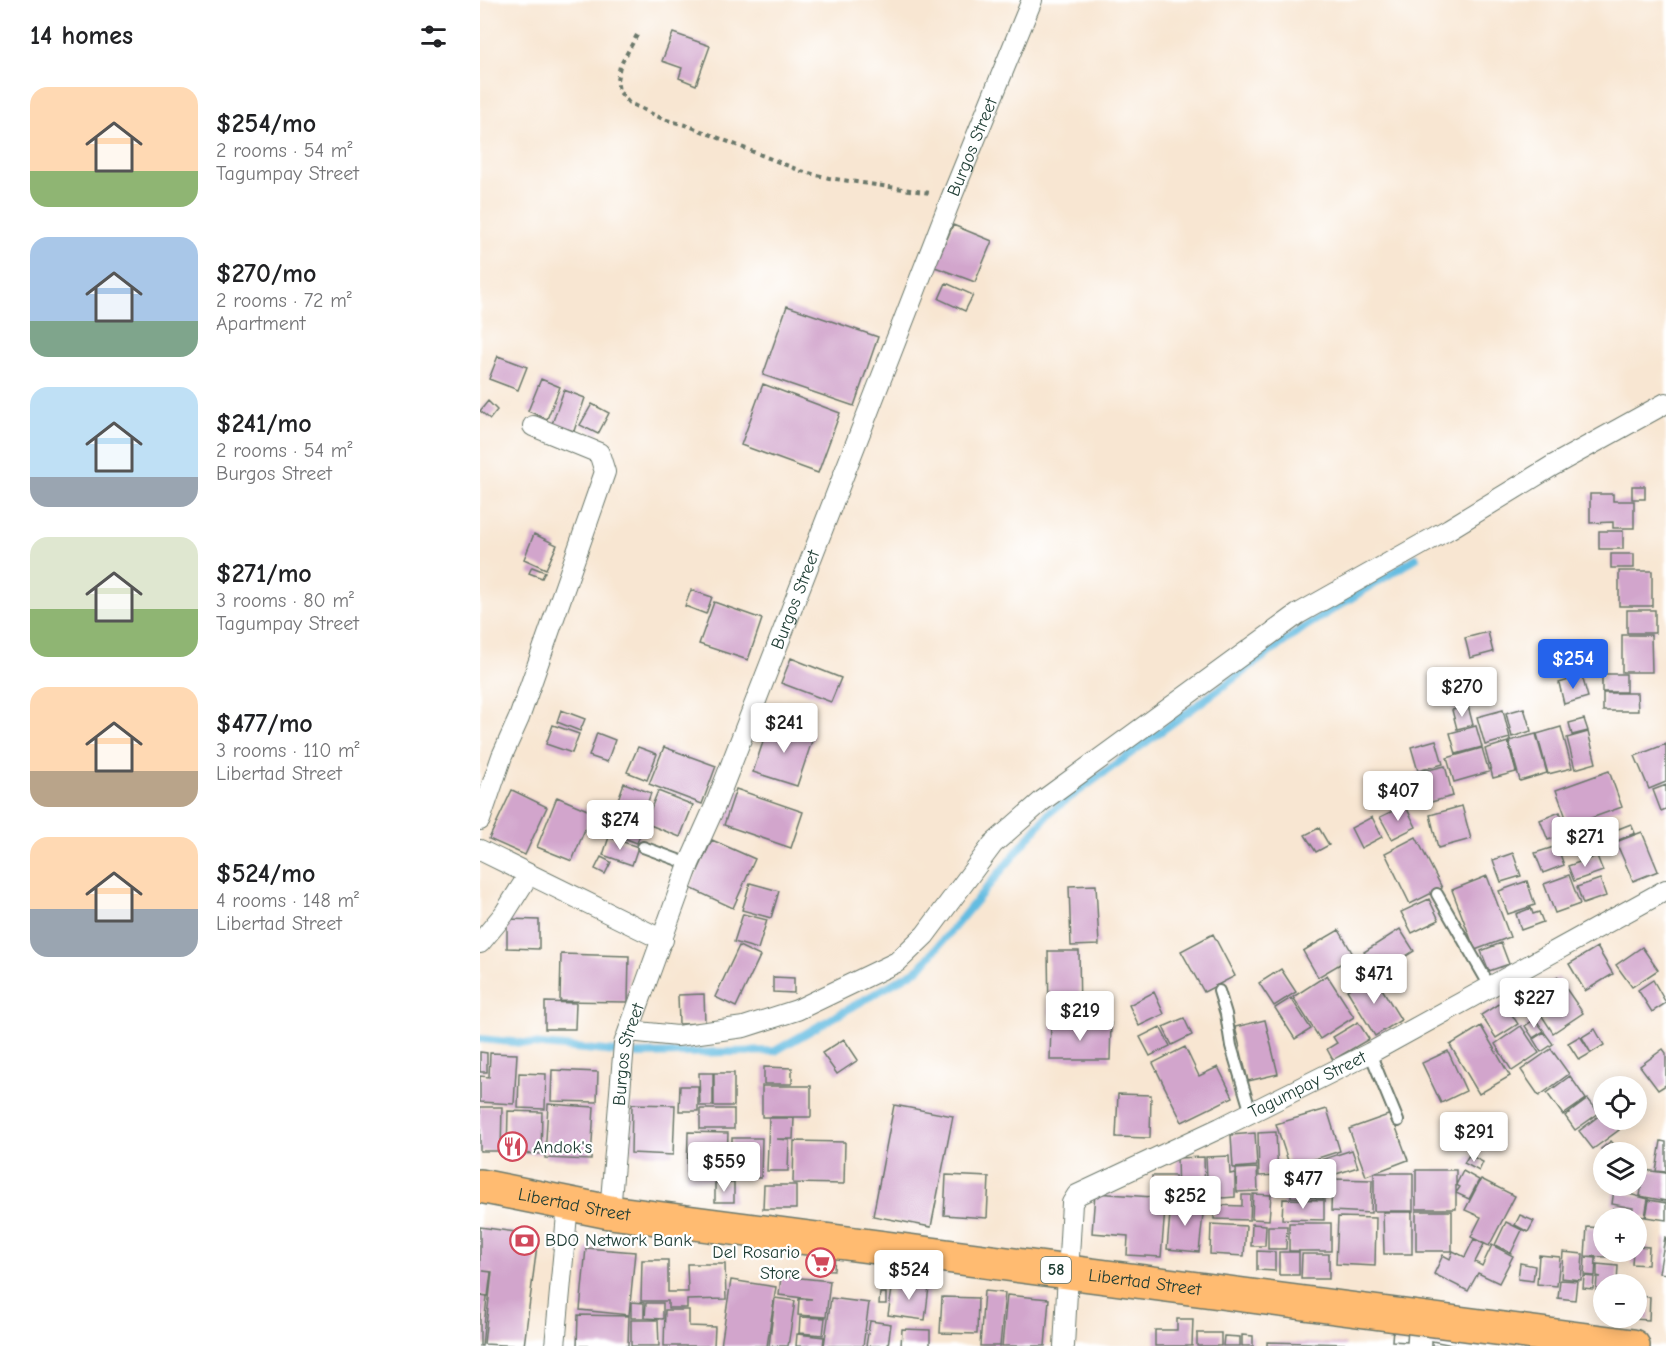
<!DOCTYPE html>
<meta charset="utf-8">
<style>
body{margin:0;font-family:"Comic Neue",sans-serif;background:#f6f6f6;color:#202124;height:100vh;display:flex;flex-direction:column;font-size:22px;white-space:nowrap}
*{box-sizing:border-box;margin:0}
p{font-size:20px;color:#757577}
.icon{flex:none;width:33px;height:33px;fill:none;stroke:currentColor;stroke-width:2;stroke-linecap:round;stroke-linejoin:round}
.map{position:relative;flex:1;overflow:hidden}
.details{display:flex;flex-direction:column;background:#fff;width:480px}
.details>*{flex:none}
.fabs{position:absolute;left:1113px;top:1076px;display:grid;gap:12px}
.fabs a{display:grid;place-items:center;width:54px;height:54px;border-radius:50%;background:#fff;box-shadow:0 3px 15px #0003;font-size:30px}
.price{position:absolute;translate:-50% -51px;padding:0 14px;border-radius:6px;background:#fff;color:#222;font-size:20px;line-height:39px;filter:drop-shadow(0 2px 3px #0008)}
.price::after{content:'';position:absolute;left:50%;top:36px;width:18px;height:14px;margin-left:-9px;background:inherit;clip-path:polygon(0 0,100% 0,50% 100%)}
.price.current{background:#2563eb;color:#fff}
ul{padding:0;list-style:none}
li{display:flex;align-items:center;gap:18px;height:150px;padding:0 30px}
li span{display:grid;place-items:center;flex:none;width:168px;height:120px;border-radius:18px;color:#555}
li>.icon{margin-inline-start:auto}
span .icon{width:72px;height:72px;fill:#fffc;stroke-width:1}
li b{font-size:26px}
h2{display:flex;justify-content:space-between;align-items:center;height:72px;padding:0 30px;font-size:26px}
main{display:flex;flex:1;min-height:0}
.map>svg:first-child{display:block}
.lines{fill:none;stroke-linecap:round;stroke-linejoin:round}
.stream{stroke:#64bce1;stroke-width:8}
.building{fill:#d2a5cc}
.lane-casing{stroke:#6b786b;stroke-width:14}
.street-casing{stroke:#6b786b;stroke-width:22}
.highway-casing{stroke:#6b786b;stroke-width:36}
.path{stroke:#6b786b;stroke-width:4;stroke-dasharray:4.5 4.5;stroke-linecap:butt}
.lane{stroke:#fff;stroke-width:10}
.street{stroke:#fff;stroke-width:20}
.highway{stroke:#ffbb71;stroke-width:33}
.labels{text-anchor:middle;dominant-baseline:central;stroke-width:4.5;stroke-linejoin:round;paint-order:stroke}
.shield{fill:#fff;stroke:#627771;stroke-width:1.5}
.shield-label{font-size:16px;font-weight:bold;fill:#1f3d34}
.street-label{font-size:18px;fill:#1f3d34;stroke:#fff}
.poi-label{font-size:18px;fill:#1f3d34;stroke:#fff;text-anchor:start}
</style>
<main>
<section class="details">
<h2>14 homes<svg class="icon" aria-label="filters" viewBox="0 0 24 24"><path d="M4 7h16M4 17h16"/><circle cx="9" cy="7" r="2"/><circle cx="15" cy="17" r="2"/></svg></h2>
<ul>
<li><span style="background:linear-gradient(#ffd9b3 70%,#8fb573 0)"><svg class="icon" aria-label="home" viewBox="0 0 24 24"><path d="M3 11l9-7 9 7M6 9v11h12V9"/></svg></span><div><b>$254/mo</b><p>2 rooms · 54 m²</p><p>Tagumpay Street</p></div></li>
<li><span style="background:linear-gradient(#a9c7e8 70%,#7fa58c 0)"><svg class="icon" aria-label="home" viewBox="0 0 24 24"><path d="M3 11l9-7 9 7M6 9v11h12V9"/></svg></span><div><b>$270/mo</b><p>2 rooms · 72 m²</p><p>Apartment</p></div></li>
<li><span style="background:linear-gradient(#bfe0f5 75%,#9aa5b1 0)"><svg class="icon" aria-label="home" viewBox="0 0 24 24"><path d="M3 11l9-7 9 7M6 9v11h12V9"/></svg></span><div><b>$241/mo</b><p>2 rooms · 54 m²</p><p>Burgos Street</p></div></li>
<li><span style="background:linear-gradient(#dfe7d0 60%,#8fb573 0)"><svg class="icon" aria-label="home" viewBox="0 0 24 24"><path d="M3 11l9-7 9 7M6 9v11h12V9"/></svg></span><div><b>$271/mo</b><p>3 rooms · 80 m²</p><p>Tagumpay Street</p></div></li>
<li><span style="background:linear-gradient(#ffd9b3 70%,#b9a48a 0)"><svg class="icon" aria-label="home" viewBox="0 0 24 24"><path d="M3 11l9-7 9 7M6 9v11h12V9"/></svg></span><div><b>$477/mo</b><p>3 rooms · 110 m²</p><p>Libertad Street</p></div></li>
<li><span style="background:linear-gradient(#ffd9b3 60%,#9aa5b1 0)"><svg class="icon" aria-label="home" viewBox="0 0 24 24"><path d="M3 11l9-7 9 7M6 9v11h12V9"/></svg></span><div><b>$524/mo</b><p>4 rooms · 148 m²</p><p>Libertad Street</p></div></li>
</ul>
</section>
<div class="map">
<svg width="1186" height="1346" viewBox="0 0 1186 1346">
<rect width="100%" height="100%" fill="#fff"/>
<filter id="ink" filterUnits="userSpaceOnUse"><feTurbulence type="fractalNoise" baseFrequency=".0167" numOctaves="2"/><feDisplacementMap in="SourceGraphic" scale="12" xChannelSelector="R" yChannelSelector="G"/><feConvolveMatrix kernelMatrix="1 2 1 2 8 2 1 2 1" color-interpolation-filters="sRGB"/></filter>
<filter id="wash" filterUnits="userSpaceOnUse"><feTurbulence type="fractalNoise" baseFrequency=".008" numOctaves="4" result="noise"/><feDisplacementMap in="SourceGraphic" scale="24" xChannelSelector="R" yChannelSelector="G"/><feGaussianBlur stdDeviation="1.35" result="paint"/><feColorMatrix in="noise" values="0 0 0 0 0 0 0 0 0 0 0 0 0 0 0 0 0 1.4 0 .05"/><feComposite in="paint" operator="in"/></filter>
<g filter="url(#wash)">
<rect width="100%" height="100%" fill="#f8e6d2"/>
<g class="lines">
<!-- stream -->
<path class="stream" d="M0 1039 136 1052
M158 1054 295 1051 440 968 570 812 826 626 936 558"/>
</g>
<g id="blocks">
<!-- building -->
<path class="building" d="M193 33 230 46 216 85 199 78 202 68 182 61Z
M473 225 512 241 495 282 455 267Z
M466 283 493 295 485 311 459 299Z
M307 306 398 337 374 406 283 375Z
M18 356 47 367 38 390 9 379Z
M61 379 80 387 67 419 48 411Z
M283 384 360 413 338 473 261 445Z
M84 390 105 398 94 431 72 424Z
M8 401 17 410 10 419 0 411Z
M112 404 129 413 118 434 100 425Z
M1152 486H1165V499H1152Z
M1110 494H1133V501H1154V528H1133V522L1110 523Z
M1119 531H1143V549H1119Z
M54 534 77 545 66 569 44 559Z
M1131 554H1154V568H1131Z
M52 567 65 572 62 578 49 573Z
M1139 571H1172V606H1139Z
M211 590 232 597 226 614 205 606Z
M234 602 282 619 268 660 219 644Z
M1147 610H1175V633H1147Z
M1008 632 1013 652 990 658 985 638Z
M1142 635H1171L1172 672H1142Z
M311 658 361 678 351 702 301 683Z
M1122 674H1146V692H1122Z
M1102 676 1108 697 1084 704 1079 683Z
M1123 693H1157L1158 711H1123Z
M988 706 993 725 977 729 972 710Z
M1044 708 1051 731 1032 737 1026 713Z
M81 710 105 719 100 731 77 722Z
M1023 710 1030 738 1005 745 997 717Z
M1104 719 1108 731 1092 735 1089 723Z
M290 721 334 735 317 786 273 772Z
M73 725 99 734 92 753 66 744Z
M996 726 1002 747 976 754 970 733Z
M1081 727 1092 768 1068 774 1057 734Z
M1108 732 1116 763 1095 769 1087 738Z
M117 733 135 740 127 762 109 756Z
M1056 734 1067 773 1040 781 1029 741Z
M956 740 963 764 938 771 931 747Z
M1028 742 1036 772 1013 778 1005 749Z
M1186 744V782L1169 789 1155 756Z
M158 747 177 754 167 780 147 772Z
M184 747 236 766 222 804 169 784Z
M1002 748 1009 772 974 782 967 758Z
M965 766 973 796 944 804 936 773Z
M1129 771 1142 807 1089 826 1076 790Z
M144 783 171 793 163 815 136 805Z
M1186 785V809L1181 811 1173 790Z
M256 789 323 812 311 848 244 825Z
M32 790 67 807 45 855 9 839Z
M178 791 213 805 200 837 165 823Z
M77 797 112 812 92 861 57 847Z
M120 805 165 821 157 843 112 826Z
M925 805 936 827 912 839 900 817Z
M982 806 991 839 958 848 950 815Z
M1080 812 1088 833 1068 840 1060 820Z
M892 817 902 837 881 848 871 828Z
M1151 824 1155 833 1132 843 1128 833Z
M839 828 849 845 836 852 825 835Z
M1162 832 1178 871 1153 881 1136 842Z
M129 837 158 847 152 865 123 855Z
M936 837 962 888 930 904 905 853Z
M232 840 275 859 253 908 210 888Z
M1077 846 1084 865 1063 873 1055 853Z
M1033 853 1041 876 1021 882 1013 860Z
M1117 856 1123 871 1094 881 1088 866Z
M121 857 131 862 125 874 115 869Z
M1089 875 1100 904 1075 913 1064 884Z
M1007 876 1030 937 995 950 972 890Z
M1120 879 1126 896 1103 904 1097 887Z
M1047 881 1055 905 1028 914 1019 891Z
M270 883 299 891 291 918 262 910Z
M616 885 619 945 591 946 589 886Z
M949 899 959 920 932 933 921 912Z
M1051 908 1053 914 1059 912 1063 922 1041 930 1036 914Z
M263 914 287 920 278 949 254 942Z
M27 919 59 920V949L27 948Z
M920 929 934 951 898 974 884 952Z
M859 930 874 956 838 977 823 951Z
M733 934 755 976 724 992 701 951Z
M1021 943 1029 964 1009 971 1001 951Z
M259 946 280 956 256 1007 235 997Z
M1117 947 1133 974 1105 991 1089 964Z
M1162 947 1178 970 1152 987 1136 965Z
M568 951H599L600 1015H569Z
M81 954 149 956 148 1002 80 1001Z
M801 969 816 992 794 1006 779 983Z
M893 974 921 1020 895 1036 867 990Z
M847 975 874 1017 840 1039 813 997Z
M293 977 314 978V993L293 992Z
M1078 977 1103 1013 1073 1033 1049 996Z
M1173 980 1186 1003 1172 1012 1158 990Z
M1037 989 1046 1002 1033 1010 1024 997Z
M674 992 684 1014 659 1026 649 1005Z
M224 994 225 1023 199 1024 198 995Z
M811 998 831 1029 815 1039 795 1008Z
M1023 1001 1038 1024 1016 1038 1001 1015Z
M65 1002 96 1003 95 1029H65Z
M704 1018 712 1035 692 1045 683 1027Z
M1055 1019 1064 1031 1053 1038 1045 1026Z
M785 1020 798 1074 768 1081 755 1027Z
M878 1022 889 1039 853 1060 847 1049 857 1043 853 1037Z
M571 1023H631L630 1060H570Z
M1001 1026 1030 1076 999 1094 970 1045Z
M1041 1026 1059 1053 1032 1071 1015 1044Z
M680 1027 690 1046 670 1056 660 1037Z
M1115 1029 1124 1045 1111 1053 1102 1037Z
M1064 1032 1073 1044 1061 1052 1053 1039Z
M1100 1036 1111 1053 1099 1060 1088 1043Z
M364 1039 378 1060 357 1074 342 1053Z
M705 1047 719 1076 738 1067 753 1097 702 1122 673 1063Z
M1071 1049 1089 1074 1059 1096 1041 1070Z
M1183 1049 1186 1053V1085L1178 1090 1160 1066Z
M968 1051 986 1091 961 1103 942 1063Z
M0 1052 7 1053V1072H0Z
M10 1053 37 1054 34 1104 0 1102V1076L9 1077Z
M284 1067 312 1068V1084H284Z
M72 1070 118 1072 117 1102 71 1101Z
M39 1073 66 1074 65 1109 38 1108Z
M219 1073H233V1106H220Z
M234 1073H254V1106H234Z
M1090 1076 1106 1099 1083 1115 1067 1093Z
M200 1086H218V1111H199Z
M282 1086H331V1117H282Z
M638 1094 671 1095 670 1138 636 1137Z
M1108 1099 1119 1113 1095 1130 1085 1116Z
M68 1104 114 1107 111 1160 65 1158Z
M152 1104 195 1105 193 1155 151 1153Z
M414 1105 473 1116 451 1227 393 1216Z
M0 1107H22L21 1151H0Z
M220 1109H254V1129H220Z
M847 1109 860 1151 810 1167 796 1124Z
M28 1111 62 1112 61 1154 27 1153Z
M1124 1112V1119H1130L1139 1130 1113 1149 1099 1131Z
M911 1114 928 1160 886 1176 869 1129Z
M289 1118H314L313 1139H296L309 1140 308 1171H287Z
M208 1132 248 1133 246 1181 207 1179Z
M796 1132 798 1175 779 1176 778 1133Z
M775 1133 777 1166 753 1168 751 1135Z
M252 1138H282L281 1178 252 1177Z
M314 1141 365 1142 364 1184 313 1183Z
M1131 1141 1141 1152H1123L1121 1149Z
M1181 1141 1186 1142V1172L1176 1171Z
M872 1150 878 1167 847 1177 841 1160Z
M989 1155 1003 1162 999 1171 984 1163Z
M749 1156 750 1174 755 1173V1197L728 1199 726 1157Z
M724 1157 725 1195 698 1196 697 1158Z
M777 1168 778 1191 757 1192 756 1169Z
M936 1170H976V1209H936Z
M1164 1170 1186 1173V1201L1160 1196Z
M983 1171 999 1180 989 1199 976 1193 980 1187 976 1185Z
M894 1173H933V1211H894Z
M466 1175 509 1177 507 1218 464 1215Z
M672 1176H695L696 1194 673 1195Z
M852 1179 892 1180 891 1213 851 1211Z
M1001 1179 1035 1196 1009 1246 991 1237 1001 1217 985 1210Z
M811 1181 846 1182V1198L811 1197Z
M235 1183H254V1202H235Z
M284 1185H316V1209H283Z
M1134 1190 1168 1199 1165 1217 1151 1215 1150 1218H1132L1133 1208 1152 1211 1153 1208 1132 1204Z
M615 1193 686 1198 681 1257 647 1255 648 1236 612 1233Z
M773 1194 791 1195 789 1220 772 1219Z
M762 1195H771L770 1220 734 1219V1205L762 1206Z
M803 1199 844 1200V1220L802 1219Z
M1169 1200 1186 1203V1220L1166 1217Z
M691 1202 724 1205 719 1252 687 1249Z
M936 1211H972V1251H936Z
M903 1212H932V1254H904Z
M1040 1215 1054 1221 1048 1232 1035 1225Z
M858 1217 896 1218 895 1266 856 1264Z
M1026 1222 1042 1230 1031 1253 1015 1245Z
M809 1223H851V1251H809Z
M731 1224 766 1226 764 1256 730 1254Z
M772 1224 786 1225 785 1246H771Z
M788 1226H807L806 1249H788Z
M0 1227 50 1234 57 1246 44 1346 4 1344 12 1272 3 1271 11 1272 8 1296 0 1295Z
M1107 1227 1124 1228V1251H1128L1127 1257 1105 1256Z
M1185 1237 1186 1238V1274L1179 1273Z
M994 1239 1004 1244 995 1262 1002 1266 1012 1245 1033 1256 1019 1283 998 1273 988 1291 954 1274 963 1255 970 1259 973 1251 985 1257Z
M1156 1246 1169 1247 1168 1265 1152 1264 1153 1251H1156Z
M106 1248 155 1252 149 1315 100 1310Z
M335 1251 355 1252 354 1270 334 1269Z
M777 1251 795 1252V1271L777 1270Z
M1130 1251H1145V1257L1130 1256Z
M799 1252H819V1275H799Z
M1083 1252 1103 1254 1101 1280 1081 1278Z
M822 1254H849V1279H821Z
M1059 1255 1080 1257 1077 1286 1057 1284Z
M1105 1257 1116 1258 1115 1276 1104 1275Z
M162 1260H188V1292H208L207 1264H245L246 1299 207 1300V1308H188V1301H161Z
M1040 1263 1055 1266 1053 1281 1038 1279Z
M1117 1264 1138 1266 1137 1284H1124V1292L1116 1291 1117 1277H1121L1117 1276Z
M301 1276 350 1281 346 1317 318 1315 319 1299H332L299 1295Z
M1104 1276 1114 1277 1113 1289 1103 1288Z
M251 1280 296 1287 287 1346H241Z
M1080 1280 1097 1281 1095 1300 1078 1298Z
M413 1283 449 1287 445 1320 408 1315Z
M504 1291 525 1293 520 1346H500Z
M400 1293H406V1304H399Z
M527 1295 569 1299 565 1346H522Z
M0 1296 7 1297 2 1346H0Z
M1156 1296 1170 1297 1169 1320 1152 1319 1156 1317Z
M462 1297 498 1298 497 1334 460 1333Z
M295 1298 315 1301 308 1346H289Z
M351 1298 389 1303 383 1346H344Z
M151 1302 164 1303V1318H151Z
M166 1303H183V1319L165 1318Z
M185 1310H209V1326L235 1327 234 1346H184Z
M98 1315 149 1316 148 1346H97Z
M320 1317 345 1318 343 1335 319 1333Z
M697 1319H713L712 1346H675V1330H697Z
M151 1320H178L179 1346H151Z
M390 1321 411 1324 408 1346H386Z
M913 1327 928 1328 927 1342 912 1341Z
M422 1329 450 1330V1346H421Z
M717 1333H741V1346H717Z
M317 1334 344 1337 343 1346H316Z
M762 1335 773 1336V1346H762Z
M744 1336 760 1337V1346H743Z
M952 1341 973 1345V1346H952Z
M787 1342 866 1344 865 1346H787Z"/>
</g>
</g>
<g filter="url(#ink)">
<use href="#blocks" fill-opacity="0" stroke="#6b786b" stroke-width="1.5"/>
<g class="lines">
<defs>
<path id="lane" d="M163 847 209 864
M957 894 1011 988
M739 991 746 1014 751 1046 771 1113
M890 1053 918 1121"/>
<g id="street">
<path d="M0 820 22 756 39 718 125 472 119 453 53 426"/>
<path d="M0 850 183 940"/>
<path d="M0 943 24 914 48 876"/>
<path d="M149 1031 197 1036 264 1027 317 1010 417 962 445 935 513 844 562 801 818 614 969 529 1072 466 1186 403"/>
<path id="s1" d="M130 1212 144 1044 209 864 235 806 472 196 552 0"/>
<path d="M75 1346 88 1204"/>
<path id="s2" d="M584 1346 592 1203 597 1195 740 1128 890 1053 1186 890"/>
</g>
<g id="highway">
<path id="s3" d="M0 1186 130 1212 1153 1346"/>
</g>
</defs>
<!-- lane casing -->
<use href="#lane" class="lane-casing"/>
<!-- street casing -->
<use href="#street" class="street-casing"/>
<!-- highway casing -->
<use href="#highway" class="highway-casing"/>
<!-- path -->
<path class="path" d="M157 35 140 66 137 80 139 91 149 103 183 119 209 126 321 171 349 178 450 193"/>
<!-- lane -->
<use href="#lane" class="lane"/>
<!-- street -->
<use href="#street" class="street"/>
<!-- highway -->
<use href="#highway" class="highway"/>
</g>
</g>
<!-- icons -->
<defs>
<symbol id="restaurant-ring" viewBox="-11 -11 22 22"><circle r="9.5" fill="#fff" stroke="#d1495b" stroke-width="1.5"/><path d="M-5-6h1v4h1v-4h1v4h1v-4h1v5L-1.5 .5V6h-2V.5L-5-1ZM5-6V6H3V1.5H1.5Q1.5-4 5-6Z" fill="#d1495b"/></symbol>
<symbol id="bank-ring" viewBox="-11 -11 22 22"><circle r="9.5" fill="#fff" stroke="#d1495b" stroke-width="1.5"/><path d="M-6-4H6V4H-6ZM0-2.3a2.3 2.3 0 1 0 0 4.6a2.3 2.3 0 1 0 0-4.6Z" fill="#d1495b"/></symbol>
<symbol id="supermarket-ring" viewBox="-11 -11 22 22"><circle r="9.5" fill="#fff" stroke="#d1495b" stroke-width="1.5"/><path d="M-6-5.5h2.5l.6 2H6L4.5 2H-2.5L-4.4-4H-6ZM-1.5 3.2a1.3 1.3 0 1 0 .1 0ZM3 3.2a1.3 1.3 0 1 0 .1 0Z" fill="#d1495b"/></symbol>
</defs>
<g fill-rule="evenodd">
<use href="#restaurant-ring" x="16" y="1130" width="33" height="33"/>
<use href="#bank-ring" x="28" y="1224" width="33" height="33"/>
<use href="#supermarket-ring" x="324" y="1246" width="33" height="33"/>
</g>
<g class="labels">
<!-- shield labels -->
<rect class="shield" x="561" y="1257" width="30" height="26" rx="4.5"/>
<g class="shield-label">
<text x="576" y="1270">58</text>
</g>
<!-- street labels -->
<g class="street-label">
<text stroke="none"><textPath href="#s1" startOffset="1131">Burgos Street</textPath></text>
<text stroke="none"><textPath href="#s1" startOffset="645">Burgos Street</textPath></text>
<text stroke="none"><textPath href="#s1" startOffset="159">Burgos Street</textPath></text>
<text stroke="none"><textPath href="#s2" startOffset="408">Tagumpay Street</textPath></text>
<text stroke="none"><textPath href="#s3" startOffset="96">Libertad Street</textPath></text>
<text stroke="none"><textPath href="#s3" startOffset="672">Libertad Street</textPath></text>
</g>
<!-- poi labels -->
<g class="poi-label">
<text x="53" y="1147">Andok's</text>
<text x="65" y="1240">BDO Network Bank</text>
<text x="320" y="1252" text-anchor="end">Del Rosario<tspan x="320" dy="21">Store</tspan></text>
</g>
</g>
</svg>
<div class="fabs">
<a><svg class="icon" aria-label="locate" viewBox="0 0 24 24"><circle cx="12" cy="12" r="6"/><path d="M12 2v4M12 18v4M2 12h4M18 12h4"/></svg></a>
<a><svg class="icon" aria-label="layers" viewBox="0 0 24 24"><path d="M12 4l9 5-9 5-9-5zM3 14l9 5 9-5"/></svg></a>
<a>+</a>
<a>−</a>
</div>
<b class="price current" style="left:1093px;top:690px">$254</b>
<b class="price" style="left:982px;top:718px">$270</b>
<b class="price" style="left:304px;top:754px">$241</b>
<b class="price" style="left:918px;top:822px">$407</b>
<b class="price" style="left:140px;top:851px">$274</b>
<b class="price" style="left:1105px;top:868px">$271</b>
<b class="price" style="left:894px;top:1005px">$471</b>
<b class="price" style="left:1054px;top:1029px">$227</b>
<b class="price" style="left:600px;top:1042px">$219</b>
<b class="price" style="left:994px;top:1163px">$291</b>
<b class="price" style="left:244px;top:1193px">$559</b>
<b class="price" style="left:823px;top:1210px">$477</b>
<b class="price" style="left:705px;top:1227px">$252</b>
<b class="price" style="left:429px;top:1301px">$524</b>
</div>
</main>
